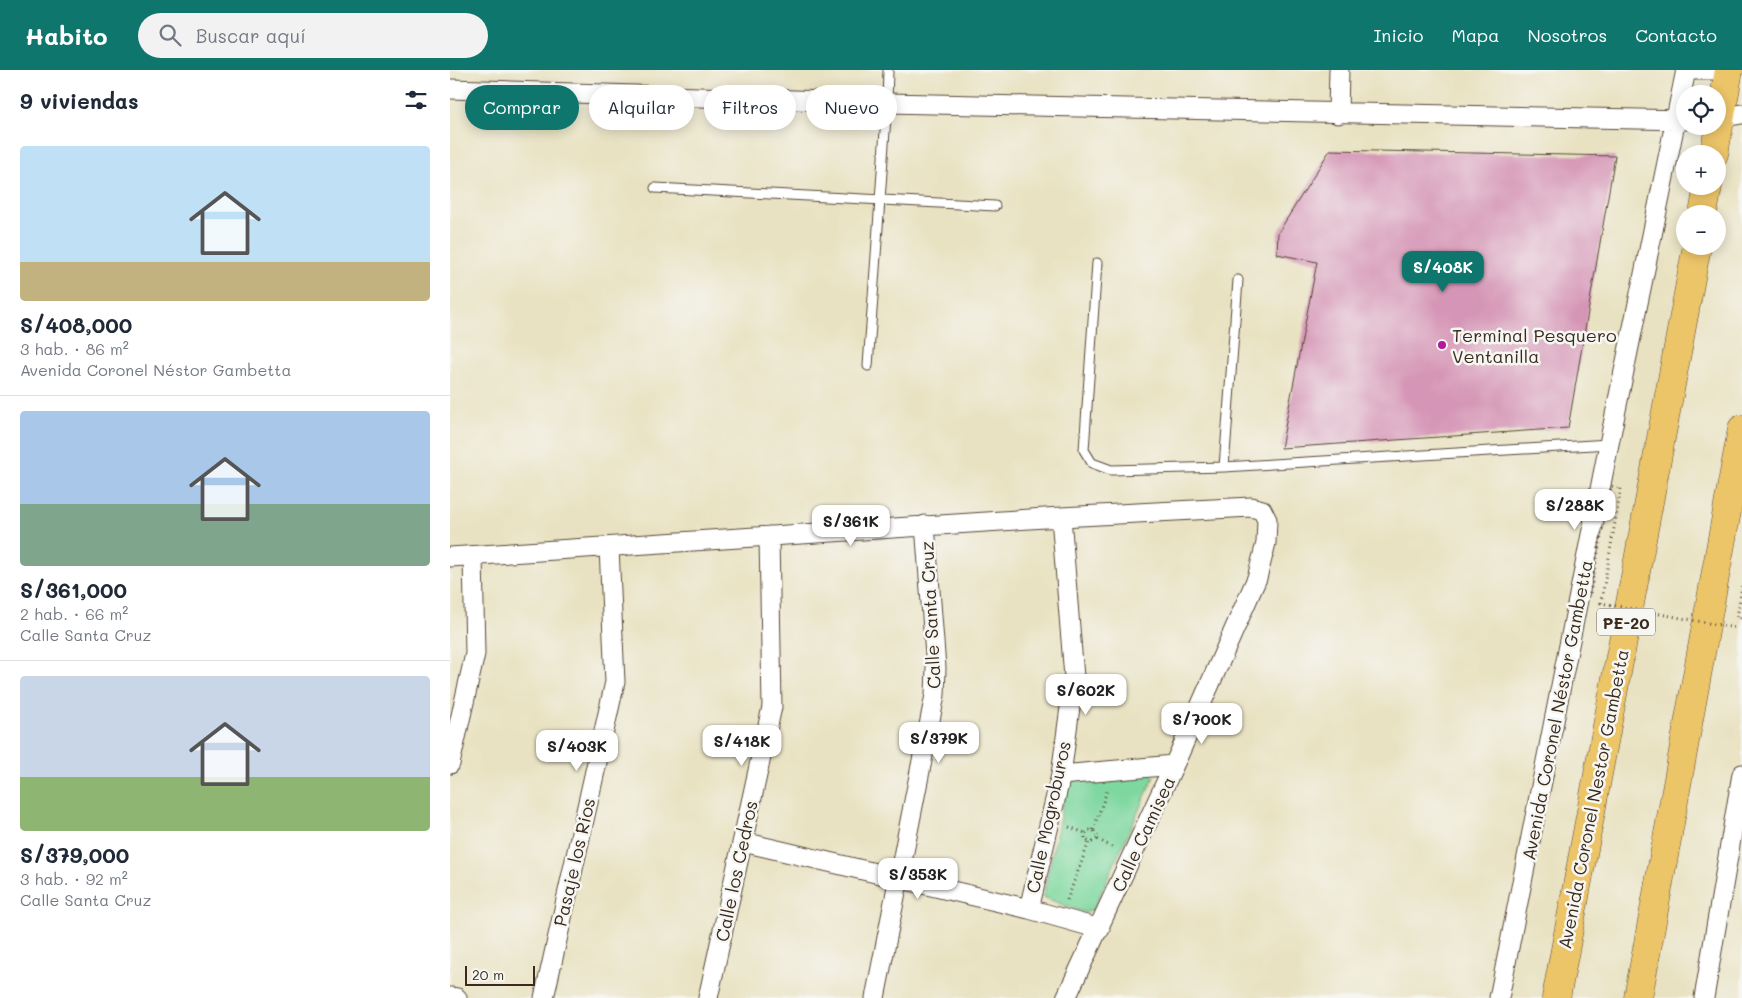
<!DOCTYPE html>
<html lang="es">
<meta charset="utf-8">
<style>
body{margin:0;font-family:Mali,sans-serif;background:#f2f2f3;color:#1f2937;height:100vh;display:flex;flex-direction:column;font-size:19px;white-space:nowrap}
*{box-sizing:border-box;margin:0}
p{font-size:16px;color:#747a83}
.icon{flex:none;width:28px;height:28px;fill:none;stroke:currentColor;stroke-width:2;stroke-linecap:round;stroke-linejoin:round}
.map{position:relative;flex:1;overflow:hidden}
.details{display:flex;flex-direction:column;background:#fff;width:450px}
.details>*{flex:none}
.hud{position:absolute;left:15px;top:15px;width:475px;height:45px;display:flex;gap:10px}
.tools{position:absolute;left:1226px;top:15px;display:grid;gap:10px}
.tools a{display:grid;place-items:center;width:50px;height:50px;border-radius:50%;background:#fff;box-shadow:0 2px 12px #0003;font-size:25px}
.scale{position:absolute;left:15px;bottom:12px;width:70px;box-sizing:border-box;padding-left:5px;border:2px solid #3b2a1e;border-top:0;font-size:14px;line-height:18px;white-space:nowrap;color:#3b2a1e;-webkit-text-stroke:4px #f6f6f2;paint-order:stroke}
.price{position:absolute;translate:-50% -42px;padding:0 11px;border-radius:10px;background:#fff;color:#222;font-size:16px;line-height:32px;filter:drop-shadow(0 1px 2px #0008)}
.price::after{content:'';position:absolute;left:50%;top:30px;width:15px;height:11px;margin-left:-8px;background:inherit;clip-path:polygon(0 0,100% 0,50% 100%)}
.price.on{background:#0f766e;color:#fff}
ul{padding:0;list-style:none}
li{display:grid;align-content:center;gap:10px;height:265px;padding:0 20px}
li+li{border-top:1px solid #e0e1e3}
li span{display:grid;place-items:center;height:155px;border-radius:5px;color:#555}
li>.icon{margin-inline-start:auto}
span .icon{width:90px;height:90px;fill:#fffc;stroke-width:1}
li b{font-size:21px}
h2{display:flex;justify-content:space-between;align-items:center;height:60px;padding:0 20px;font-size:21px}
.tag{padding:0 18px;border-radius:22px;background:#fff;box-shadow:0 2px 12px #0003;font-size:18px;line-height:45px}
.tag.on{background:#0f766e;color:#fff}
header{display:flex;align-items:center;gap:30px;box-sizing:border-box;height:70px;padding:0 25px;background:#0f766e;color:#fff}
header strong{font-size:24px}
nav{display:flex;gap:28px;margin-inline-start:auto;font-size:18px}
.search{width:350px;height:45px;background:#f2f2f3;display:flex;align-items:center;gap:12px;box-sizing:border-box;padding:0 18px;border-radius:28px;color:#747a83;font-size:19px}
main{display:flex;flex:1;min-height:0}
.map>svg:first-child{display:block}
.green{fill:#7dd79e;stroke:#5c805e}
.building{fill:#d595b6}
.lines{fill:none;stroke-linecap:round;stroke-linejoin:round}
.service-casing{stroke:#554637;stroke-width:11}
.minor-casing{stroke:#554637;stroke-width:21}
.trunk-casing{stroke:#554637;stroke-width:29}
.path{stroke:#554637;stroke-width:3;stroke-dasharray:1 4;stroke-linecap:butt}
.service{stroke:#fff;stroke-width:9}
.minor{stroke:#fff;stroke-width:19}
.trunk{stroke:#edc569;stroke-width:28}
.path-bridge{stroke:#554637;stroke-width:3;stroke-dasharray:1 4;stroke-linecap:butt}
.poi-dot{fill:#b5179e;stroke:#f6f6f2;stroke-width:2}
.labels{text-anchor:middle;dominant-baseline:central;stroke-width:5;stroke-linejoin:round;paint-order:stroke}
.shield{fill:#f6f6f2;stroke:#73675e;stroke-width:1}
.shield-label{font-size:16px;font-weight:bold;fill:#3b2a1e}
.poi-label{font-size:18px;fill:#3b2a1e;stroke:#f6f6f2;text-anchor:start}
.street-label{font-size:18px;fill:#3b2a1e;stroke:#f6f6f2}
</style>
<header>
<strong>Habito</strong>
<div class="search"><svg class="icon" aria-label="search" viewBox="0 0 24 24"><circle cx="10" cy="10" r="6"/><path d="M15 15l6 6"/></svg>Buscar aquí</div>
<nav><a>Inicio</a><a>Mapa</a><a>Nosotros</a><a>Contacto</a></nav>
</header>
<main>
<section class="details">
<h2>9 viviendas<svg class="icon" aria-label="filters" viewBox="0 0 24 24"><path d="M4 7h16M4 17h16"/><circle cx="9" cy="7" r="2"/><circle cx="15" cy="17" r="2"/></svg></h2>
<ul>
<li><span style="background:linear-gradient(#bfe0f5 75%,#c2b280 0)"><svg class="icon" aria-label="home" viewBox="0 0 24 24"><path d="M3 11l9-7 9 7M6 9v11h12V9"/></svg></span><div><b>S/408,000</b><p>3 hab. · 86 m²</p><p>Avenida Coronel Néstor Gambetta</p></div></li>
<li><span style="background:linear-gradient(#a9c7e8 60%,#7fa58c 0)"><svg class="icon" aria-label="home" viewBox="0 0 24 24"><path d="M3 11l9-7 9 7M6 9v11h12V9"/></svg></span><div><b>S/361,000</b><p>2 hab. · 66 m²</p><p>Calle Santa Cruz</p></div></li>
<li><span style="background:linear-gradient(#c9d6e8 65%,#8fb573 0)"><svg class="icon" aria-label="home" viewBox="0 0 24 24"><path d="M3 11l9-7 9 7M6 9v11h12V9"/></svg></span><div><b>S/379,000</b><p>3 hab. · 92 m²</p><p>Calle Santa Cruz</p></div></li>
</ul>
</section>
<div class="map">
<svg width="1292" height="928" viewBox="0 0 1292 928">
<rect width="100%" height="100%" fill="#f6f6f2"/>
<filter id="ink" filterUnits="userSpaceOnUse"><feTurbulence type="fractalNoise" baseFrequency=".02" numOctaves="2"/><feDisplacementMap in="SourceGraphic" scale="10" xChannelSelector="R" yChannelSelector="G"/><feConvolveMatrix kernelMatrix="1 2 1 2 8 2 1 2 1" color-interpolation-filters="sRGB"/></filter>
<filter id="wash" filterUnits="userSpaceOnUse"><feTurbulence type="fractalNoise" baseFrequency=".0096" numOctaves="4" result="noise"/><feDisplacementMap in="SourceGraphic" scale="20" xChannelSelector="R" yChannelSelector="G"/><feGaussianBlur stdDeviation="1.12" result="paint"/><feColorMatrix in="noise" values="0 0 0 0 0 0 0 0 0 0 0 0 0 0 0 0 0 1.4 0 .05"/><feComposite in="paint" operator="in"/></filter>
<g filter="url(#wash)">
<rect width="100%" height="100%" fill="#e9e2c2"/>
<!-- green -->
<path class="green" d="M697 699 704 707 644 838 635 843 593 827 619 705Z"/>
<g id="blocks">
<!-- building -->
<path class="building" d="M880 80 1165 86 1118 358 831 378 867 192 827 184 828 163Z"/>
</g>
</g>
<g filter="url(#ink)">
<use href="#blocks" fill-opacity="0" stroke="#554637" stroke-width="1"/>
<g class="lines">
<defs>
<path id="service" d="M205 118 545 136
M647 193 634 380 642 393 661 400 774 397 1159 374
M418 296 437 33 438 0
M774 397 788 210"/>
<path id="minor" d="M1235 0H1279
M0 19 437 33 1235 50
M888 44 889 0
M1268 48 1292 44
M0 487 611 447 801 437 812 440 817 450 816 473 807 508 729 684 616 928
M0 694 25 584 23 486
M611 705 724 695
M293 772 579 839 650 859
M579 839 611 705 624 607 611 447
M0 927 7 928
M94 928 165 612 159 477
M258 928 322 637 319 466
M425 928 485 625 486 598 475 455
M1049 928 1159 374 1236 0
M1254 928 1292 704"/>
<path id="trunk" d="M1264 84 1279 0
M1253 144 1258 116
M1106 928 1247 176
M1188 928 1292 359"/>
</defs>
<!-- service casing -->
<use href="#service" class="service-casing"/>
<!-- minor casing -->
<use href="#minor" class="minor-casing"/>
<!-- trunk casing -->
<use href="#trunk" class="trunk-casing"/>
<!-- path -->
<path class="path" d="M1292 516 1287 548H1292
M619 757 635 763
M643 760 657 721
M647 769 643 772H639L635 769V764L639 760H643L647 765V769L664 778
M617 830 639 772"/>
<!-- service -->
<use href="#service" class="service"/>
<!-- minor -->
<use href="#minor" class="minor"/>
<!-- trunk -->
<use href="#trunk" class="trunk"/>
<!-- path-bridge -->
<path class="path-bridge" d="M1140 523 1161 416 1171 418 1151 533 1285 558"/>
</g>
</g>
<!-- markers -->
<circle class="poi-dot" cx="992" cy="275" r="5"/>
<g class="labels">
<!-- shield labels -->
<rect class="shield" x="1147" y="538.5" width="58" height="27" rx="4"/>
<g class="shield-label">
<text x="1176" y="552">PE-20</text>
</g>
<!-- poi labels -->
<g class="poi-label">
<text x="1002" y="265">Terminal Pesquero<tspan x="1002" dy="21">Ventanilla</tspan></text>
</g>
<!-- street labels -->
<g class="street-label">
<text transform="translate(480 545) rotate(-93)">Calle Santa Cruz</text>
<text transform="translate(1107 640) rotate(-79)">Avenida Coronel Néstor Gambetta</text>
<text transform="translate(1143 729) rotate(-79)">Avenida Coronel Nestor Gambetta</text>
<text transform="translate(598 747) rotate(-78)">Calle Mogroburos</text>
<text transform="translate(693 764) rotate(-65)">Calle Camisea</text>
<text transform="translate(124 792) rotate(-77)">Pasaje los Rios</text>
<text transform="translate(286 801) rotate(-78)">Calle los Cedros</text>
</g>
</g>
</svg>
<div class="tools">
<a><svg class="icon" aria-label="locate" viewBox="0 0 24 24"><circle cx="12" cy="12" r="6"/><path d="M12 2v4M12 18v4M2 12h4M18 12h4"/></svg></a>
<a>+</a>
<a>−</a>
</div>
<div class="scale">20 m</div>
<b class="price on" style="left:993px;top:223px">S/408K</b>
<b class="price" style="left:1125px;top:461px">S/288K</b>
<b class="price" style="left:401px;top:477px">S/361K</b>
<b class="price" style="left:636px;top:646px">S/602K</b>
<b class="price" style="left:752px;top:675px">S/700K</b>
<b class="price" style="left:489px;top:694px">S/379K</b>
<b class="price" style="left:292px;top:697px">S/418K</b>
<b class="price" style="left:127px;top:702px">S/403K</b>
<b class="price" style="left:468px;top:830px">S/353K</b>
<div class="hud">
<a class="tag on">Comprar</a>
<a class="tag">Alquilar</a>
<a class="tag">Filtros</a>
<a class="tag">Nuevo</a>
</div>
</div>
</main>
